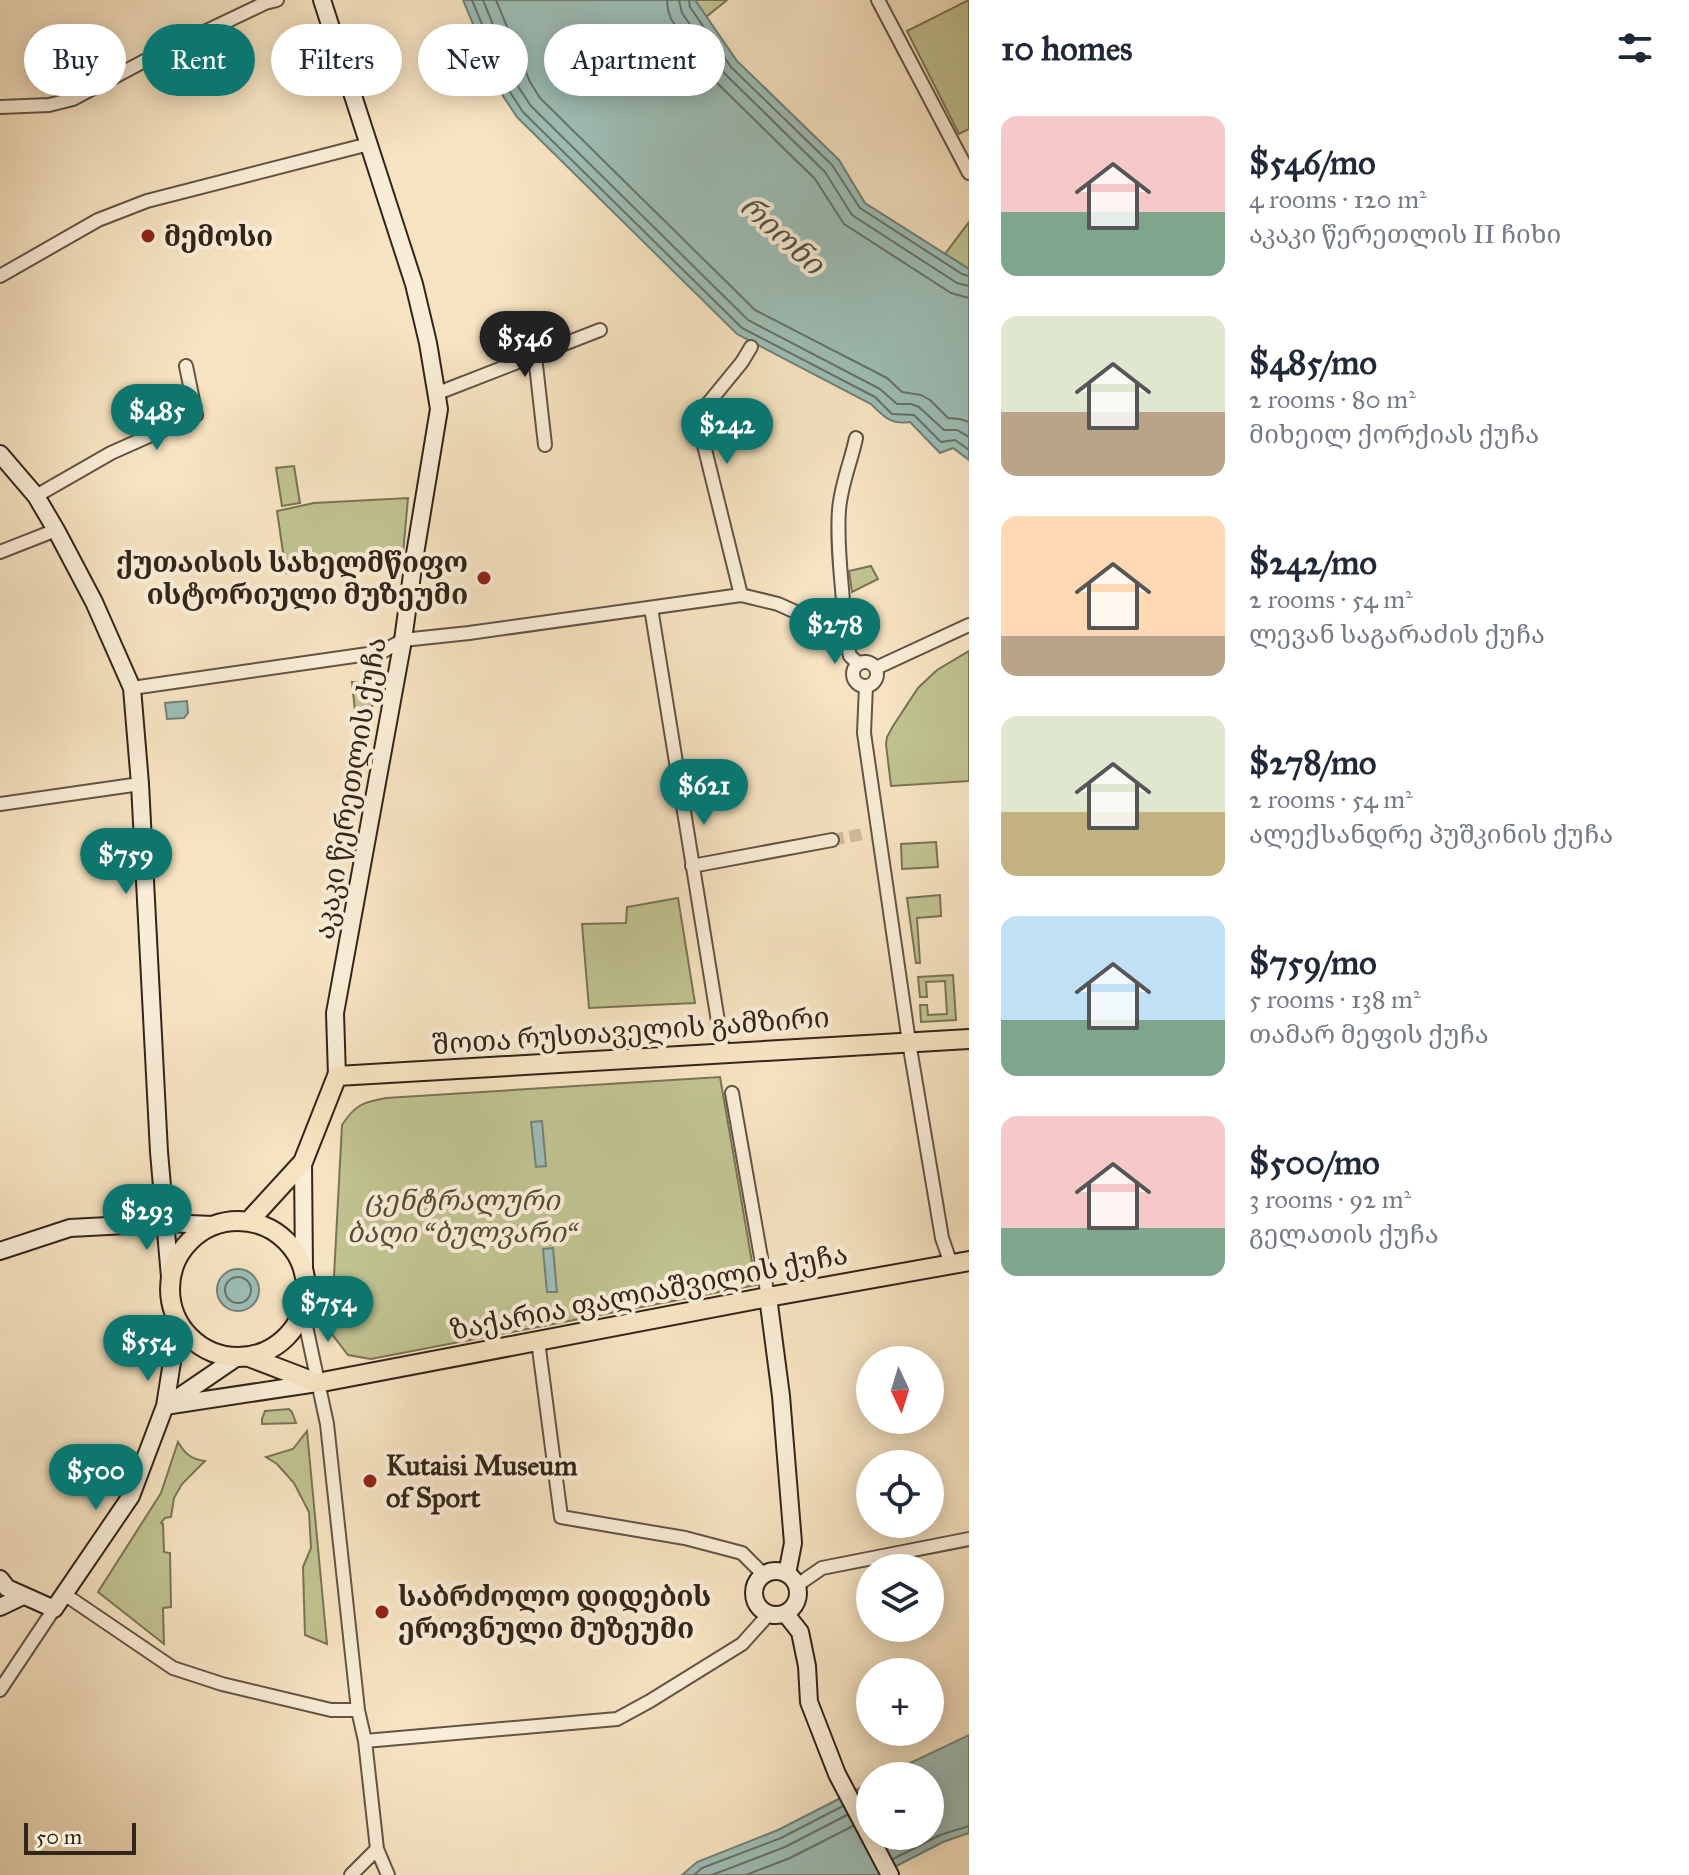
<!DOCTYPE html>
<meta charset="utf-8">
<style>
body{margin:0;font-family:"IM FELL Great Primer","Noto Serif Georgian",serif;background:#f6f6f7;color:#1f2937;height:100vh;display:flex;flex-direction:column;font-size:30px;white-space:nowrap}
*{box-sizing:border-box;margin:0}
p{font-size:26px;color:#747a83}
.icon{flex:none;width:44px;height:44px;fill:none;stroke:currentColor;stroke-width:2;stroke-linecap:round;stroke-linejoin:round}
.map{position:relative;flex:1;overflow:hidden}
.panel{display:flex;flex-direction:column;background:#fff;width:720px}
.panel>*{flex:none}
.hud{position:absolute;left:24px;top:24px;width:760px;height:72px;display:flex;gap:16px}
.needle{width:52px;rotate:176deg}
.fabs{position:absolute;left:856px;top:1346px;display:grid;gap:16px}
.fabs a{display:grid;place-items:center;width:88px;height:88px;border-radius:50%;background:#fff;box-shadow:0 4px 20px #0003;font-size:40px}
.scale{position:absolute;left:24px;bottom:20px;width:112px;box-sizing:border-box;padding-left:8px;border:4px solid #322519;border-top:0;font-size:22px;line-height:28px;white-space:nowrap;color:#322519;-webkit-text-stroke:6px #f9edd7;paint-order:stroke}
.price{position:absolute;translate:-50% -68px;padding:0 18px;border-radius:28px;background:#0f766e;color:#fff;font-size:26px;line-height:52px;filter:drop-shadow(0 2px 4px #0008)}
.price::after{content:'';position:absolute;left:50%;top:48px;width:24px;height:18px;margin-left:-12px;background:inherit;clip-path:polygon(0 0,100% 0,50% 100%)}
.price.selected{background:#222;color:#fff}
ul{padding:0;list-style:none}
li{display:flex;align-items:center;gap:24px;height:200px;padding:0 32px}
li span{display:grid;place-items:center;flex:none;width:224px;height:160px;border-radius:16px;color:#555}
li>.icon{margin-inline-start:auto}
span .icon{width:96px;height:96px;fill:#fffc;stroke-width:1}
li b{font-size:34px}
h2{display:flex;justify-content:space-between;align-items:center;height:96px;padding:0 32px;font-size:34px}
.chip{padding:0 28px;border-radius:36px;background:#fff;box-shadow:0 4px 20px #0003;font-size:28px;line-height:72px}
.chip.selected{background:#0f766e;color:#fff}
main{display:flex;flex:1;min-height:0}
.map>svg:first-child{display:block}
.green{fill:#c0c391;stroke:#797455;stroke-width:2}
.water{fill:#9dbeb6;stroke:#728177;stroke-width:2}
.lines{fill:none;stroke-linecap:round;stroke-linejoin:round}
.shore{stroke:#687268;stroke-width:2}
.street-tunnel{stroke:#cfbd9f;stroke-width:12;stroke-dasharray:12 6;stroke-linecap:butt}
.street-casing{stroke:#635443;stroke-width:16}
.secondary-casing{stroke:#322519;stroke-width:20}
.primary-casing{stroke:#322519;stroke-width:22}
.street{stroke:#f9edd7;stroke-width:12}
.secondary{stroke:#f9edd7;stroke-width:16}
.primary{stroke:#f6e3c1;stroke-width:18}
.poi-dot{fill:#8f2418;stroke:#f9edd7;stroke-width:3}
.labels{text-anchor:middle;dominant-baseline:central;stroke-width:8;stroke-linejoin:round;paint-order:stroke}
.poi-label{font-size:28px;font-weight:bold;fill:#322519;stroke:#f9edd7;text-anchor:start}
.street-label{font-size:28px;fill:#322519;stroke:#f9edd7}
.park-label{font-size:28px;font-style:italic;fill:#564c37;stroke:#f9edd7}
.water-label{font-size:30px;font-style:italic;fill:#525348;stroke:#f9edd7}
</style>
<main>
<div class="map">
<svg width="969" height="1875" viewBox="0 0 969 1875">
<rect width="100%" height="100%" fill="#f6e3c1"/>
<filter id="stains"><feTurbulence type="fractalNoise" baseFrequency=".0025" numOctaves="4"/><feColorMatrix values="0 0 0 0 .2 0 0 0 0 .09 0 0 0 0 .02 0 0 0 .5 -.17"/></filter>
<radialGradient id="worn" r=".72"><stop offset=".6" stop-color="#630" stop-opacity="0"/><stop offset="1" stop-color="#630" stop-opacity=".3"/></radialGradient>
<!-- green -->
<path class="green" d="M695 0H727L706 17Z
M969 0V129L959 134 907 31Z
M969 222V269L945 254Z
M294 466 300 503 282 506 276 468Z
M408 498 403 554 286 573 277 511 314 503Z
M871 566 878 579 852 592 849 571Z
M969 651V781L891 786 886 744 887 737 893 726 918 688 937 670Z
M352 682 367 684 376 689 364 745 357 731Z
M936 842 938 867 902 869 901 844Z
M940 895 941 916 917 918 920 963H916L907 898Z
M678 898 695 1003 589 1008 582 924 626 923 627 907Z
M953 975 956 1020 921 1022 920 1005H927L928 1015 947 1014 945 981 926 982 927 997H920L918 977Z
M720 1077 756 1285 371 1359 348 1355 331 1333 342 1125C355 1105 363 1102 386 1098Z
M289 1409 292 1412 296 1423 262 1424V1419L265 1411Z
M307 1431 327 1644 305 1635 303 1567 311 1548 309 1512 294 1483 277 1464 266 1457 293 1449Z
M178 1442C185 1454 191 1459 205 1461L182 1484 174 1498 171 1517 165 1518 161 1523 163 1524 164 1552 170 1553 171 1607 163 1608 164 1644 98 1592 161 1493Z"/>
<!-- water -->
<path class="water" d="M463 0H695L737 61 839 160 865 203 969 269V460L953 448 940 453 910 422C891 425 884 417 871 404L737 334 517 117 503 96Z
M187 701 188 713 184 718 167 719 165 703Z
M542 1121 546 1166 536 1167 531 1122Z
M553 1248 557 1292H547L543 1249Z
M217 1290a21 21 0 1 1 42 0a21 21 0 1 1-42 0Z
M969 1735V1833L943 1842 879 1875H682L697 1862 778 1830 870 1783V1836H930V1776H883Z"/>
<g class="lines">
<!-- shore -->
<path class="shore" d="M472 0 510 92 523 112 742 328 875 397 892 414 914 415 941 442 955 440 969 450
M483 0 519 88 531 106 748 320 880 389 897 404H911L919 407 944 430H957L969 437
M496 0 530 82 540 98 755 310 887 378 902 392 921 395 930 400 948 418 960 419 969 422
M667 0 668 10 671 19 713 79 815 179 844 224 951 293 969 298
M679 0 682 13 723 72 825 172 852 215 957 283 969 286
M689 0 690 7 731 67 832 165 860 208 962 274 969 276
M225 1290a13 13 0 1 1 26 0a13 13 0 1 1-26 0Z
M893 1859 940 1835 969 1826
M694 1875 702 1868 781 1838 843 1806
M712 1875 785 1847 847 1815
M746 1875 790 1858 853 1826"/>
<!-- street-tunnel -->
<path class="street-tunnel" d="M832 840 863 834"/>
<defs>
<path id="street" d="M878 0 969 173
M0 107 49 105 73 99 150 58 265 3 277 0
M0 276 98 220 147 201 369 144
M535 356 545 445
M438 393 600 330
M36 496 111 453 196 415 186 366
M0 552 56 530
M741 595 697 417 742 362 751 347
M651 608 723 1052
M845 634C844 593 836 551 839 510 841 484 851 462 856 438
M853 674a12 12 0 1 1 24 0a12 12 0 1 1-24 0Z
M876 668 969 625
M866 686 864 733 909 1042 942 1238 951 1264
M132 688 382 652 403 640 469 633 741 595 778 604 845 634 850 656 858 663
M0 804 140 784
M692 866 832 840
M732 1093 768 1297
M303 1312 327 1424 358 1710 365 1741
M538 1341 561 1517 685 1538 742 1553 764 1575
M796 1586 822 1568 969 1539
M64 1594 173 1668 222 1684 331 1710H358
M0 1690 54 1609
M377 1849 388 1875
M351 1875 377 1849 365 1741 617 1719 650 1701 742 1644 769 1614"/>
<path id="secondary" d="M322 0 414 284 428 343 439 409 414 560 403 640 335 1013 337 1076
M0 454 36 496 56 530 94 602 132 688 140 784 159 1152 170 1277
M303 1162 304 1270
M0 1251 70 1228 165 1223 213 1225
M768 1297 781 1396 793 1543 787 1574
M170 1403 236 1358
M165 1406 317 1383
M754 1593a22 22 0 1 1 44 0a22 22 0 1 1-44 0Z
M0 1579 7 1588 54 1609 131 1496 165 1406 178 1324
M0 1607 23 1596
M785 1613 800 1632 807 1666 809 1702 837 1774 890 1875"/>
<path id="primary" d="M170 1289a68 68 0 1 1 136 0a68 68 0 1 1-136 0Z
M249 1221 303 1162 337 1076 969 1039
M249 1357 317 1383 768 1297 969 1261"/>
</defs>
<!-- street casing -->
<use href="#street" class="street-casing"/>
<!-- secondary casing -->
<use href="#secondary" class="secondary-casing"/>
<!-- primary casing -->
<use href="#primary" class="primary-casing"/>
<!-- street -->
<use href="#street" class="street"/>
<!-- secondary -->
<use href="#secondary" class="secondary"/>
<!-- primary -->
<use href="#primary" class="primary"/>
</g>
<!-- markers -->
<g class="poi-dot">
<circle cx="148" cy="236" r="8"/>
<circle cx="484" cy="578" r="8"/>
<circle cx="370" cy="1481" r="8"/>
<circle cx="382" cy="1612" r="8"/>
</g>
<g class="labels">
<!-- poi labels -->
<g class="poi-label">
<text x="164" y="236">მემოსი</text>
<text x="468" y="562" text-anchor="end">ქუთაისის სახელმწიფო<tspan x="468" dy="32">ისტორიული მუზეუმი</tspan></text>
<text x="386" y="1465">Kutaisi Museum<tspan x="386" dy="32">of Sport</tspan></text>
<text x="398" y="1596">საბრძოლო დიდების<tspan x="398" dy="32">ეროვნული მუზეუმი</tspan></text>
</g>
<!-- street labels -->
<g class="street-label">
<text transform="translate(350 788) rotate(-80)">აკაკი წერეთლის ქუჩა</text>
<text transform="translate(631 1031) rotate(-4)">შოთა რუსთაველის გამზირი</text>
<text transform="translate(649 1292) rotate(-11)">ზაქარია ფალიაშვილის ქუჩა</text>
</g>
<!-- park labels -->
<g class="park-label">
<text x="462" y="1200">ცენტრალური<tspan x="462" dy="32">ბაღი “ბულვარი“</tspan></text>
</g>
<!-- water labels -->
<g class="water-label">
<text transform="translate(782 235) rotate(42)">რიონი</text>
</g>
</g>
<rect width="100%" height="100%" filter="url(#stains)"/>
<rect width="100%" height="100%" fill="url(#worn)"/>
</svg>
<div class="fabs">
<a><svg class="needle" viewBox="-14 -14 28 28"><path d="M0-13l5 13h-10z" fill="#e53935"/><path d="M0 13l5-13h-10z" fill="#747a83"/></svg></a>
<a><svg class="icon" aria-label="locate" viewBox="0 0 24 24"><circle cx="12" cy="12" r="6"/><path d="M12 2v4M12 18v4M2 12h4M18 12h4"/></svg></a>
<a><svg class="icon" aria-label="layers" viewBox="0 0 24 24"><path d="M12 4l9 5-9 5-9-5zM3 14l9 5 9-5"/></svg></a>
<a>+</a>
<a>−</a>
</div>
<div class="scale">50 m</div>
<b class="price selected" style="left:525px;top:379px">$546</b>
<b class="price" style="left:157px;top:452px">$485</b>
<b class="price" style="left:727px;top:466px">$242</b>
<b class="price" style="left:835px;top:666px">$278</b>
<b class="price" style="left:704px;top:827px">$621</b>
<b class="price" style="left:126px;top:896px">$759</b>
<b class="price" style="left:147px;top:1252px">$293</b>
<b class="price" style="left:328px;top:1344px">$754</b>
<b class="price" style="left:148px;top:1383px">$554</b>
<b class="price" style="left:96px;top:1512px">$500</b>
<div class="hud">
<a class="chip">Buy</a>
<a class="chip selected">Rent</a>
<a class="chip">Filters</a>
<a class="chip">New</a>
<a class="chip">Apartment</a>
</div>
</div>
<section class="panel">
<h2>10 homes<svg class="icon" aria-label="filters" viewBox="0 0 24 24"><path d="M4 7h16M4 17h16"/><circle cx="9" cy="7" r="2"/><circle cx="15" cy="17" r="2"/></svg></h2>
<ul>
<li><span style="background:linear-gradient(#f6c9c9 60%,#7fa58c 0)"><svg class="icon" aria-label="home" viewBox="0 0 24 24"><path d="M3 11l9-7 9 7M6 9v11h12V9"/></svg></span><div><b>$546/mo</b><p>4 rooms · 120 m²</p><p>აკაკი წერეთლის II ჩიხი</p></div></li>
<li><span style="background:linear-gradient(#dfe7d0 60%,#b9a48a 0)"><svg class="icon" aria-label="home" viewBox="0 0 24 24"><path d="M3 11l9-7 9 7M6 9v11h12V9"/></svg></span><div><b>$485/mo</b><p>2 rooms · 80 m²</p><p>მიხეილ ქორქიას ქუჩა</p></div></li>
<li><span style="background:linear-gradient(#ffd9b3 75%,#b9a48a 0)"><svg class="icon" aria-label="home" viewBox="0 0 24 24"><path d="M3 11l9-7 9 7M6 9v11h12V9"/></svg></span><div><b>$242/mo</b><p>2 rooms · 54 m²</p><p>ლევან საგარაძის ქუჩა</p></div></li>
<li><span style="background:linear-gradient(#dfe7d0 60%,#c2b280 0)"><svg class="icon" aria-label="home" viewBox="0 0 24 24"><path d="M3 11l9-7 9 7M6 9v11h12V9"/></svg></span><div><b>$278/mo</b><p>2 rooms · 54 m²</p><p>ალექსანდრე პუშკინის ქუჩა</p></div></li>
<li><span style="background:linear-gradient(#bfe0f5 65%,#7fa58c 0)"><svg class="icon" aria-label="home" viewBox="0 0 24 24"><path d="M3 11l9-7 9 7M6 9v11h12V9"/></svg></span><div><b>$759/mo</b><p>5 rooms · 138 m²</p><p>თამარ მეფის ქუჩა</p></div></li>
<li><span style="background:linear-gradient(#f6c9c9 70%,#7fa58c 0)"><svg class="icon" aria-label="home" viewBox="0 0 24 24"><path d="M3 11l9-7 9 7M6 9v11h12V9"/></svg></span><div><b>$500/mo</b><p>3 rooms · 92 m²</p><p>გელათის ქუჩა</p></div></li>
</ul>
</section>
</main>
